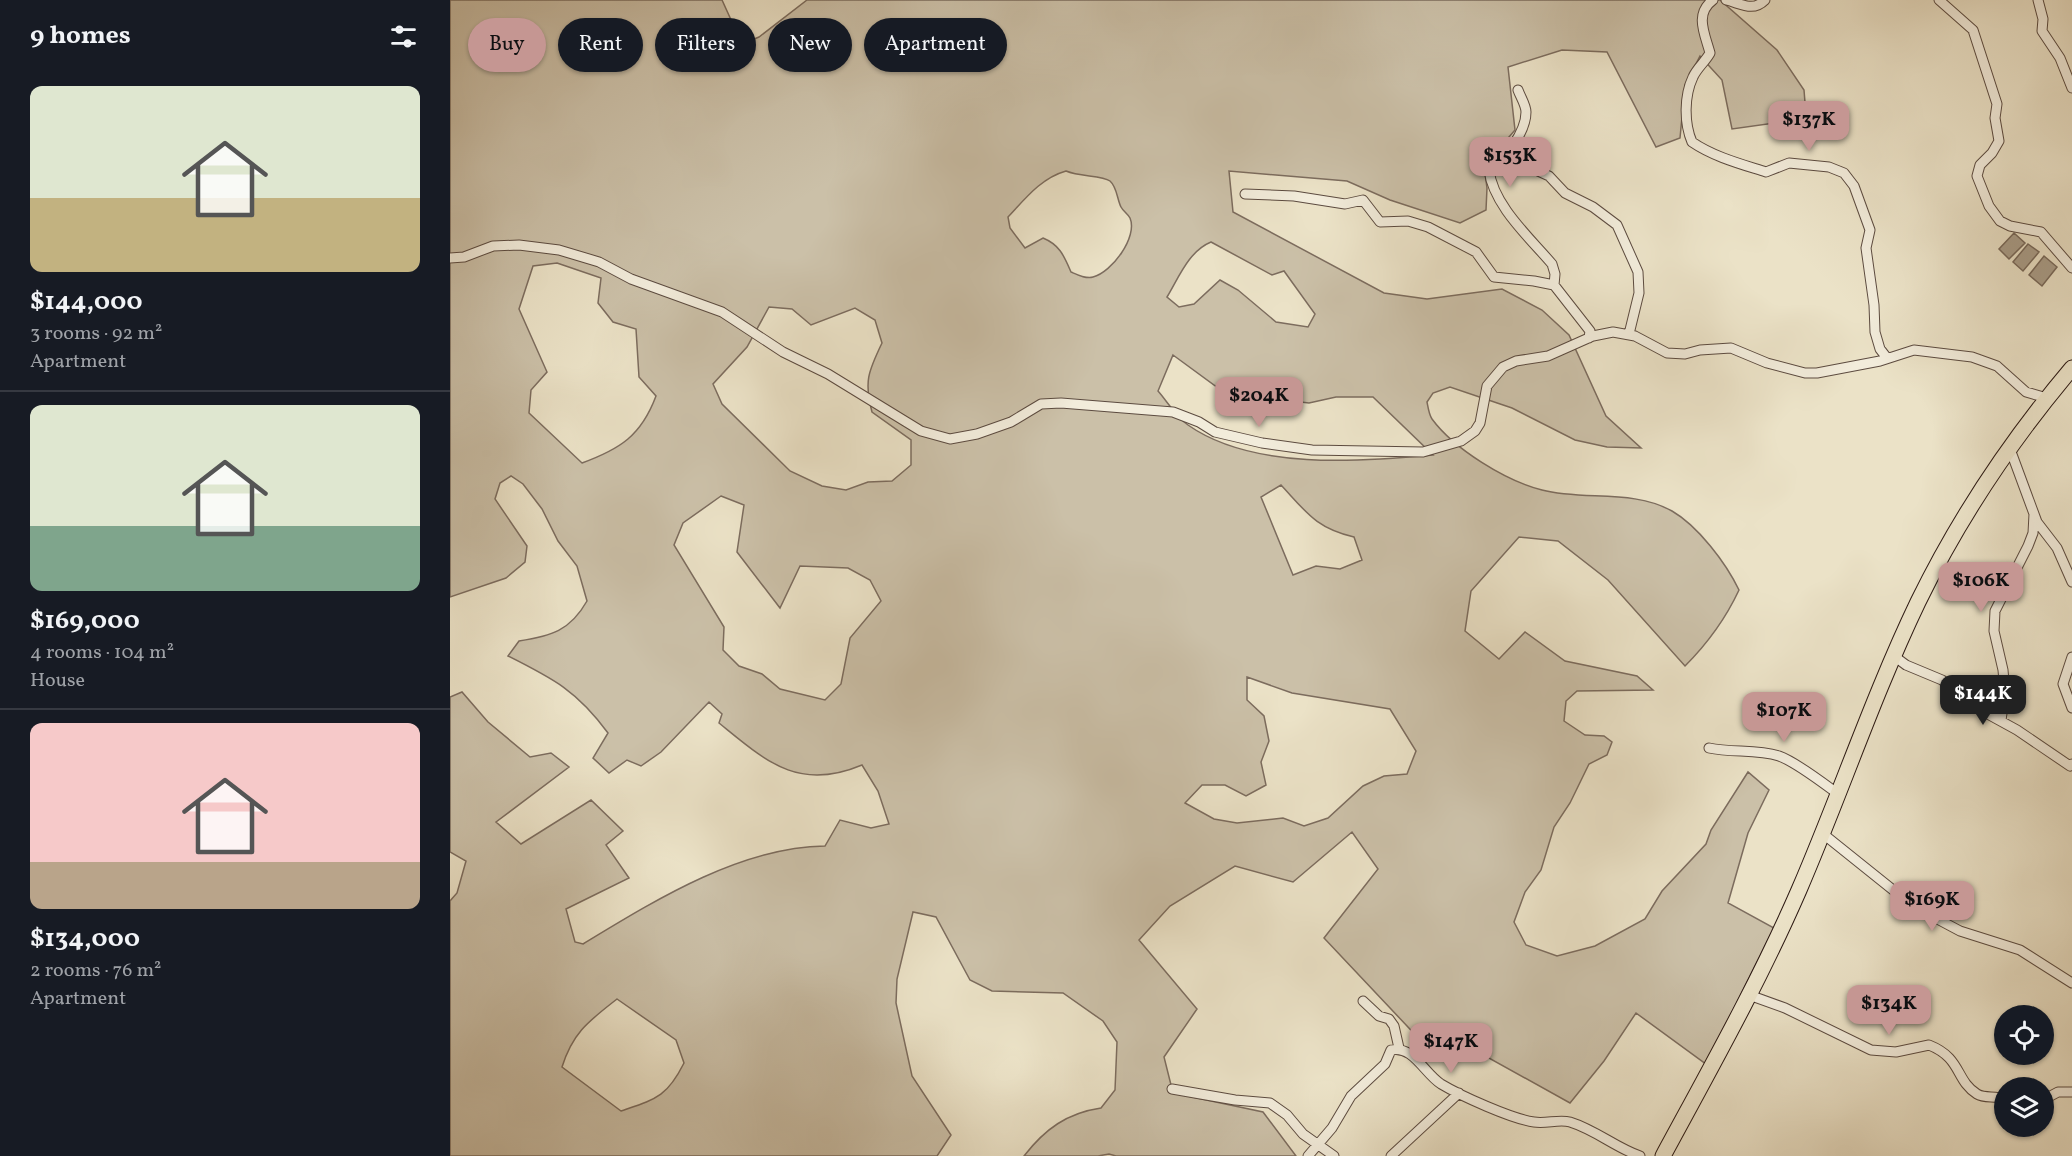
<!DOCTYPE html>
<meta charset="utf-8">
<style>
body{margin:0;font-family:Vollkorn,serif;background:#242831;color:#f1f3f6;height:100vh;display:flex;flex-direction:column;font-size:22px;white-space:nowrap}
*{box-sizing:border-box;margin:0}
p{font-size:20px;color:#9ea1a6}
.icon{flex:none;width:33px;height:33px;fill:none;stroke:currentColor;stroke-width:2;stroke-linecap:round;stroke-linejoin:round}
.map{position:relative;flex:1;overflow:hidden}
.panel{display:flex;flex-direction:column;background:#171b24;width:450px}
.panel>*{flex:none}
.top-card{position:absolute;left:18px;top:18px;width:570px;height:54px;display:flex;gap:12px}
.buttons{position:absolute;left:1544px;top:1005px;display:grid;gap:12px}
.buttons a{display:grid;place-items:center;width:60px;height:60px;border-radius:50%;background:#171b24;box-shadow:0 2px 4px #0004;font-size:30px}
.price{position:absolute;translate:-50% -51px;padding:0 14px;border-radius:12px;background:#c59692;color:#111;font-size:20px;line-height:39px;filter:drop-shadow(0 2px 3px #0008)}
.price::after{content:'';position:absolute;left:50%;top:36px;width:18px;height:14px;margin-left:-9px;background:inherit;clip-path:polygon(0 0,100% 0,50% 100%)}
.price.selected{background:#222;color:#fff}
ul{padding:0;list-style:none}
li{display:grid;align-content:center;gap:12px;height:318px;padding:0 30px}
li+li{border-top:2px solid #363941}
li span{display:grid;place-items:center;height:186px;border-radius:12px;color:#555}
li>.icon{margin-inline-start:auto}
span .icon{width:108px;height:108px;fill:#fffc;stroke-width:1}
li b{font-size:26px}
h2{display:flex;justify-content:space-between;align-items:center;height:72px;padding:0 30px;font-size:26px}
.tag{padding:0 21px;border-radius:27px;background:#171b24;box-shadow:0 2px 4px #0004;font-size:21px;line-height:54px}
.tag.selected{background:#c59692;color:#111}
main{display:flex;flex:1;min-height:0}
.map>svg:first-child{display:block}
.green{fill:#cbc0a8;stroke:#7c6c5e;stroke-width:1.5;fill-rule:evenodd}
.water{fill:#aa9e8a;stroke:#78695a;stroke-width:1.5}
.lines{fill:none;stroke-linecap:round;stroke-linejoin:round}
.street-casing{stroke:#5c4b40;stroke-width:11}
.primary-casing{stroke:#2c1913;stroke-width:17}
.street{stroke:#f2ecdb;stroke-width:9}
.primary{stroke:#ebe2c7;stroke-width:15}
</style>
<main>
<section class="panel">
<h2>9 homes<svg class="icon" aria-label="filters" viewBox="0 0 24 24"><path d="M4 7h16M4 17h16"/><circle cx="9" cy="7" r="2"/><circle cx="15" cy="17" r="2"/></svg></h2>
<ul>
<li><span style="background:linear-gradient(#dfe7d0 60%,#c2b280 0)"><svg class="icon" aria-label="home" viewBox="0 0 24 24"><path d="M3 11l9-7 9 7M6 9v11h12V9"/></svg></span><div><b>$144,000</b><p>3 rooms · 92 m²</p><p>Apartment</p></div></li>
<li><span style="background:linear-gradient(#dfe7d0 65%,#7fa58c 0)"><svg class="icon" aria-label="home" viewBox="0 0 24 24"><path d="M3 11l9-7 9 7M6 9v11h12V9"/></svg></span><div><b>$169,000</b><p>4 rooms · 104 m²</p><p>House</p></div></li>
<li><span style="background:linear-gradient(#f6c9c9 75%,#b9a48a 0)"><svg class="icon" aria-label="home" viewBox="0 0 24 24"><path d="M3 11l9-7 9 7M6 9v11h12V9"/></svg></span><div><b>$134,000</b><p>2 rooms · 76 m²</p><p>Apartment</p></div></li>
</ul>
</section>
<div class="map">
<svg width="1622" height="1156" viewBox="0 0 1622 1156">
<rect width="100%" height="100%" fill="#ebe2c7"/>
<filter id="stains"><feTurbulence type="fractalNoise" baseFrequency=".00333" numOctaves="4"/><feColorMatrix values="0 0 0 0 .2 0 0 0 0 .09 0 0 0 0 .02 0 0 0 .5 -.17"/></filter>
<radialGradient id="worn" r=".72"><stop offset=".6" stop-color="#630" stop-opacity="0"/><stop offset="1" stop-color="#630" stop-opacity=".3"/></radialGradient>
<!-- green -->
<path class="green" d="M0 0H272L292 44 309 37 357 0H1270L1327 50 1354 90 1356 115 1331 122 1282 129 1272 80 1250 56 1235 85 1230 138 1206 147 1157 52 1112 50 1058 67 1065 130 1034 166 1037 188 1036 210 1010 223 940 200 897 181 779 171 783 212 934 293 977 299 1052 289 1092 310 1119 335 1156 416 1191 448 1157 447 1125 440 1062 408 1000 387 983 393 977 402C978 407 979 415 982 419 1004 449 1056 481 1092 490 1134 501 1183 489 1222 511 1248 526 1276 563 1289 590 1275 620 1258 643 1235 666L1158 580 1108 541 1069 537 1021 591 1015 631 1049 659 1075 632 1115 661 1187 676 1203 690 1127 691 1116 701 1114 721 1135 735 1154 736 1162 742 1157 755 1139 764 1120 803 1104 827 1091 870 1075 892 1064 922 1076 945 1107 956 1145 946 1195 919 1212 891 1256 844 1261 830 1298 772 1319 790 1298 833 1278 903 1324 928 1256 1064 1186 1013 1154 1061 1120 1103 1012 1043 974 1044 874 938 928 869 902 832 843 882 785 866 720 906 689 940 747 1009 714 1057 722 1089 733 1095 813 1112 846 1156H666L659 1154 648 1156H574C595 1129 617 1113 651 1108L665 1090 667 1042 653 1021 613 993 542 991 520 980 486 917 463 912 447 979 446 1003 462 1076 501 1135 487 1156H0V901L7 893 16 861 0 852V697L12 692 38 722 80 757 101 753 119 767 46 822 71 844 141 800 173 831 156 845 179 878 116 909 125 942 133 944C204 901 290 847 375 846L390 820 421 828 439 824 428 791 412 765C348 792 316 761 269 723L272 714 259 702 211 752 191 766 177 760 159 773 143 758 158 733C127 691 104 679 58 656L69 641C101 636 120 631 137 601L127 566 108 541 92 509 73 484 61 476 50 483 45 499 77 546 75 562 56 578 0 597ZM616 171C630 177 652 175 660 181 667 187 667 199 671 207 673 211 678 214 680 218 688 237 662 272 643 277 636 279 628 275 621 272 614 256 610 245 593 238L575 248 560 228 558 217C575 199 591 178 616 171ZM761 242 822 275 834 271 865 314 858 327 826 322 788 290 770 280 744 304 729 307 717 297C729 277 739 251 761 242ZM107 263 151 278 148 303 163 322 186 329 189 377 206 396C191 436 170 449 132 463L79 413 81 390 97 372 69 309 83 266ZM319 307 342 309 361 325 405 308 425 320 432 343C418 372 414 382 422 412L461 440V465L442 481 418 482 396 490 372 486 340 471 272 404 263 384 297 347ZM723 355 775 393 797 402 825 399 859 403 886 397H923L983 455C909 462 802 470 738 425 726 417 717 401 708 391ZM831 485C857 513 866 528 904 537L912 560 890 569 866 566 843 575 811 497ZM271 496 294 505 287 552 330 608 350 566 398 568 420 580 431 601 400 638 391 684 375 700 330 689 312 674 289 666 273 650 274 627 224 545 233 523ZM797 677 842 693 940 709 966 751 957 774 934 776 913 786 878 818 854 826 833 818 787 823 764 819 735 803 752 785H775L796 796 816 785 811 762 819 741 814 716 797 700ZM167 999 226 1040 234 1063C217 1097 206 1099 171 1111L112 1067C123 1032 139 1021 167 999Z"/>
<!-- water -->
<path class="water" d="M1564 233 1575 243 1559 259 1549 249Z
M1578 244 1589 252 1573 271 1563 262Z
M1594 256 1607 267 1592 286 1579 275Z"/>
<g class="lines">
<defs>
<path id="street" d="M1263 0C1244 14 1255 34 1260 53 1255 62 1247 68 1243 77 1234 96 1234 123 1242 142 1264 157 1291 164 1316 172L1339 163 1379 167 1394 173 1404 186 1420 230 1416 248 1424 305 1425 332 1430 349 1437 358
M1276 0C1292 4 1303 12 1315 0
M1489 0 1523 30 1547 104 1545 118 1549 141 1542 153 1530 165 1527 176 1539 206 1550 221 1560 226 1591 232 1622 268
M1588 0 1593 19 1592 31 1610 58 1622 88
M1068 90C1070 96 1076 105 1076 112 1076 132 1055 160 1039 170 1043 205 1080 238 1102 264L1105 274 1104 285
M1061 149 1077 166 1099 176 1115 193 1143 207 1167 225 1188 272 1189 293 1179 334
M795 194 844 196 895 204 913 200 930 222 958 221 978 227 1026 252 1044 277 1084 281 1104 285 1140 331 1139 338
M0 258 14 257 43 246 69 245 109 250 149 262 181 279 272 312 333 352 378 374 471 431 500 439 527 434 561 422 591 404 611 403 723 412 749 422 765 432 812 443 862 450 973 452 1011 441 1025 431 1030 423 1037 386 1053 367 1066 361 1098 356 1143 336 1163 332 1185 336 1217 353 1235 354 1250 350 1281 348 1317 363 1355 373H1367L1430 361 1464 350 1522 357 1547 366 1576 392 1597 398
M1560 449 1587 522 1607 548 1622 582
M1444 656 1456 665 1492 680 1536 713 1567 730 1620 766 1622 764
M1622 657 1613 684 1622 708
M1551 720 1555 693 1553 670 1544 631 1545 611 1578 546 1583 533 1584 514
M1259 748C1282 753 1307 749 1329 756 1346 762 1373 783 1388 794
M1372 833 1463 906 1510 931 1570 950 1622 983
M1299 995 1335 1008 1421 1050 1446 1052 1479 1045C1512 1058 1505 1080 1527 1094 1535 1099 1545 1095 1554 1099
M913 1001 929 1016 939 1019 944 1026 949 1048
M722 1089 785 1100 820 1103 837 1115 853 1134 884 1156
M1593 1100 1608 1092H1622
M858 1156 882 1128 901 1096 935 1064 941 1050C963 1045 974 1073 991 1084 1011 1096 1062 1119 1084 1122 1096 1124 1109 1119 1120 1122 1146 1130 1166 1148 1190 1156
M941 1156 1009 1093"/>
<path id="primary" d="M1213 1156C1260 1069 1309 982 1349 890 1390 795 1423 696 1468 602 1509 518 1562 439 1622 368"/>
</defs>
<!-- street casing -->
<use href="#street" class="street-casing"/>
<!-- primary casing -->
<use href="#primary" class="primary-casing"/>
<!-- street -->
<use href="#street" class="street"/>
<!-- primary -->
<use href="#primary" class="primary"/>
</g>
<rect width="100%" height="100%" filter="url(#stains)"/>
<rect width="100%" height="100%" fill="url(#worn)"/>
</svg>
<div class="buttons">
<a><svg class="icon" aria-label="locate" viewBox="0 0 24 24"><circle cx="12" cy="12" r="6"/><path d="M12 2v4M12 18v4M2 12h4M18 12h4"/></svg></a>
<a><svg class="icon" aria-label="layers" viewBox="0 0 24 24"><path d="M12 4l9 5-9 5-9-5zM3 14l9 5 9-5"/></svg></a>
</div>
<b class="price" style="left:1359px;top:152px">$137K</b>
<b class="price" style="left:1060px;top:188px">$153K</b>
<b class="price" style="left:809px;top:428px">$204K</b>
<b class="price" style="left:1531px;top:613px">$106K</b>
<b class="price selected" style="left:1533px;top:726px">$144K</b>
<b class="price" style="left:1334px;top:743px">$107K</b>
<b class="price" style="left:1482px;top:932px">$169K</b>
<b class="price" style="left:1439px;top:1036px">$134K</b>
<b class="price" style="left:1001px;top:1074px">$147K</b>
<div class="top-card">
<a class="tag selected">Buy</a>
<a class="tag">Rent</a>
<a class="tag">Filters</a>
<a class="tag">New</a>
<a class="tag">Apartment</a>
</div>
</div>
</main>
